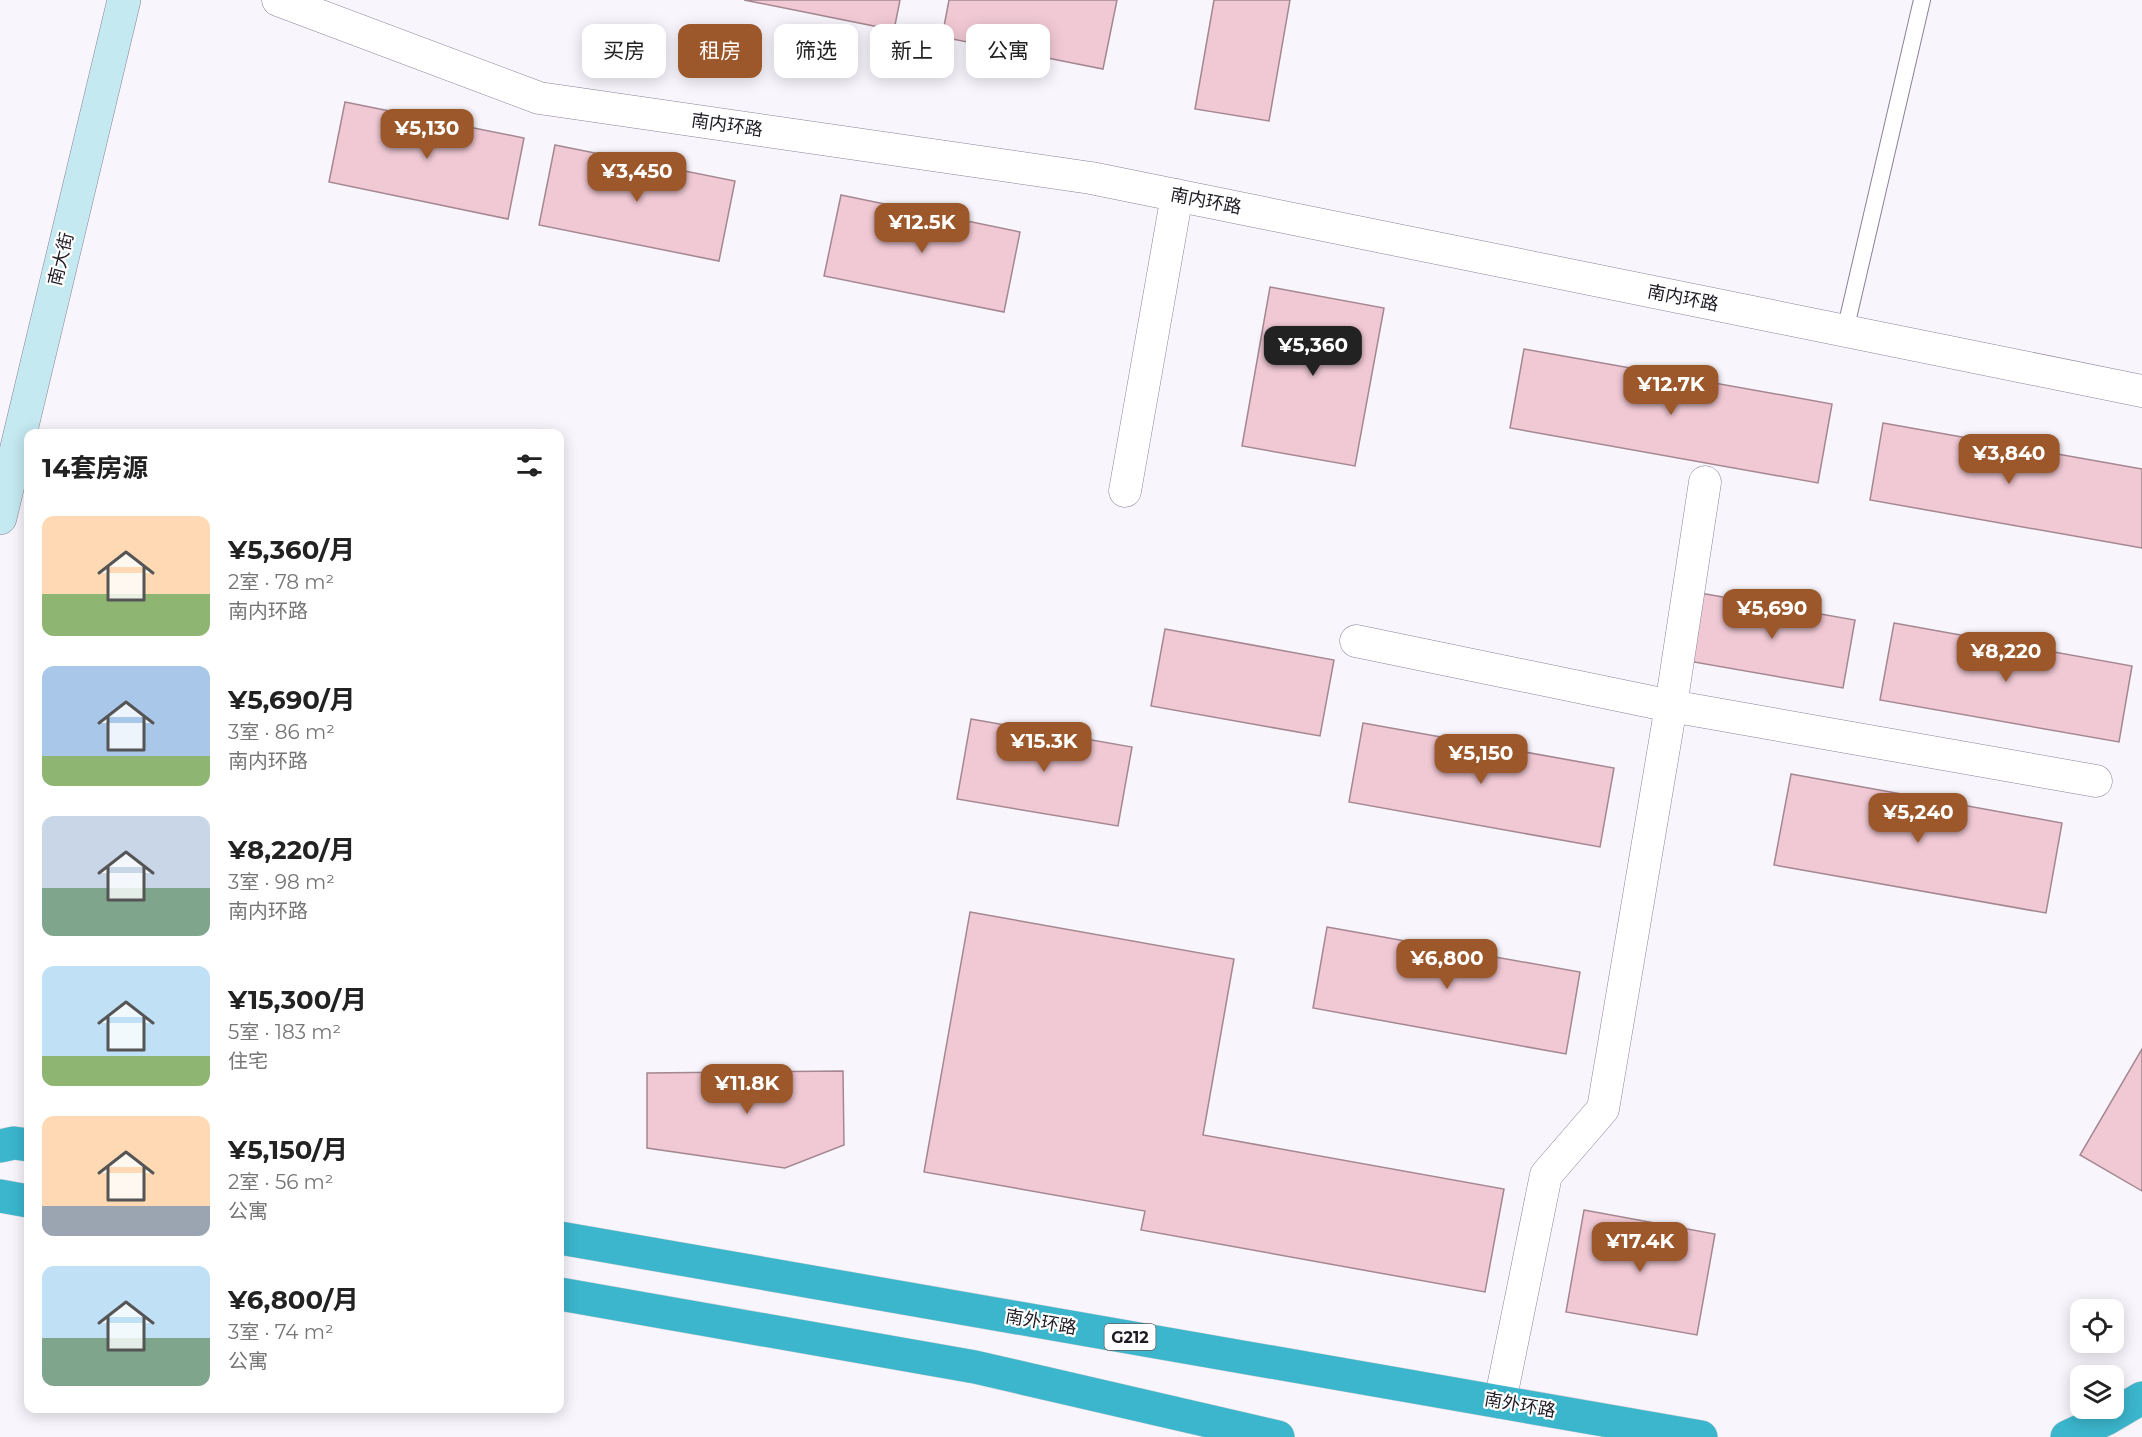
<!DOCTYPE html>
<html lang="zh">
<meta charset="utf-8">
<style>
body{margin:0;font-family:Montserrat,"Noto Sans SC",sans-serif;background:#f2f2f2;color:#222;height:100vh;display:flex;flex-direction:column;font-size:22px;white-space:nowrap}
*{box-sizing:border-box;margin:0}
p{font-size:20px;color:#767676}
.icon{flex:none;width:33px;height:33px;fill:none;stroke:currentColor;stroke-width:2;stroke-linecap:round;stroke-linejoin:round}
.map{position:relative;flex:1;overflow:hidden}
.side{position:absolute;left:24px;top:429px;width:540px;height:984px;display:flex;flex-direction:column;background:#fff;border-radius:12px;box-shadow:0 3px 15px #0003}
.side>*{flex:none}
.top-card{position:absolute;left:582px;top:24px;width:570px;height:54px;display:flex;gap:12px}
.tools{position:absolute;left:2070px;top:1299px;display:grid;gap:12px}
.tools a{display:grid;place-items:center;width:54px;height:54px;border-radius:12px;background:#fff;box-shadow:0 3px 15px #0003;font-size:30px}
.price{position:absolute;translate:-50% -51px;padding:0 14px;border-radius:12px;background:#9c582a;color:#fff;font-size:20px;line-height:39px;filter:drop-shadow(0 2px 3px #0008)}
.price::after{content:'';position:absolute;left:50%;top:36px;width:18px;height:14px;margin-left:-9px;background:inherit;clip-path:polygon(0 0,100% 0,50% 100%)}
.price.selected{background:#222;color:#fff}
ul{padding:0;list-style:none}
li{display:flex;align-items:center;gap:18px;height:150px;padding:0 18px}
li span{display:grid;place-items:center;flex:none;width:168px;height:120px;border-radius:12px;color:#555}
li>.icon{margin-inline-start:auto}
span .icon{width:72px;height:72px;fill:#fffc;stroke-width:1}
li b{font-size:26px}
h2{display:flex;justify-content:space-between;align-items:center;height:72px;padding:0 18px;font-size:26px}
.pill{padding:0 21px;border-radius:12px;background:#fff;box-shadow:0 3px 15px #0003;font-size:21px;line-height:54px}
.pill.selected{background:#9c582a;color:#fff}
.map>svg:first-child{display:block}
.building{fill:#f1c9d5;stroke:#a48791;stroke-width:1.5}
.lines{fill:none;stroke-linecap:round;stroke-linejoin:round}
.lane-casing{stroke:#8b8199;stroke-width:18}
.street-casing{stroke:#8b8199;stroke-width:33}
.secondary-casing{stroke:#8b8199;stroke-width:34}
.highway-casing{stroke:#d2d1d3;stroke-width:34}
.lane{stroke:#fff;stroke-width:16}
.street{stroke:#fff;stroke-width:32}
.secondary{stroke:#c4e9f0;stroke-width:33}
.highway{stroke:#3bb6cd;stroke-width:33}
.labels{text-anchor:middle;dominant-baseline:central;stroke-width:4.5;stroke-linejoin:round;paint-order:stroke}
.shield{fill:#fff;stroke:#625f66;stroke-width:1.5}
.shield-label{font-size:16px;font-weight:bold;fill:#1f1b24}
.street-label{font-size:18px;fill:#1f1b24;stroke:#fff}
</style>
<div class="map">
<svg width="2142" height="1437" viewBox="0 0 2142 1437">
<rect width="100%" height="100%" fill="#f8f6fc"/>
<!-- building -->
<path class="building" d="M744 0H900L894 30Z
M949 0H1117L1103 69 942 37Z
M1214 0H1290L1269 121 1195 109Z
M345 102 524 138 508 219 329 182Z
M555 145 735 181 719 261 539 225Z
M841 195 1020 232 1004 312 824 276Z
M1270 287 1384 308 1355 466 1242 446Z
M1524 349 1832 404 1818 483 1510 428Z
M1883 423 2142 469V548L1870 500Z
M1700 593 1855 620 1843 688 1688 661Z
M1894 623 2132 666 2119 742 1880 700Z
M1165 629 1334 660 1320 736 1151 706Z
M971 719 1132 747 1118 826 957 799Z
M1363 723 1614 768 1600 847 1349 802Z
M1791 774 2062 823 2046 913 1774 865Z
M970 912 1234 959 1203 1135 1504 1189 1485 1292 1141 1230 1145 1211 924 1172Z
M1327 927 1580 972 1566 1054 1313 1008Z
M2142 1049V1191L2080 1155Z
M843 1071 844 1145 785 1168 647 1148V1073Z
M1584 1210 1715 1234 1697 1335 1566 1312Z"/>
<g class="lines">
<defs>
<path id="lane" d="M1845 331 1922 0"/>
<path id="street" d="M278 0 539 98 1091 178 2142 391
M1125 491 1177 195
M1356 641 1671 706 2096 781
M1500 1402 1546 1175 1603 1109 1671 706 1705 482"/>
<path id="secondary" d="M0 518 124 0"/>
<path id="highway" d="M0 1146 14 1143 28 1145
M0 1196 28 1201
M560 1238 1701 1437
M560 1294 975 1367 1278 1437
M2067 1437 2106 1419 2142 1398"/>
</defs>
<!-- lane casing -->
<use href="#lane" class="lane-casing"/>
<!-- street casing -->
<use href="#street" class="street-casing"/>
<!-- secondary casing -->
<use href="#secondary" class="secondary-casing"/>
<!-- highway casing -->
<use href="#highway" class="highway-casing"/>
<!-- lane -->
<use href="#lane" class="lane"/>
<!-- street -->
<use href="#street" class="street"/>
<!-- secondary -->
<use href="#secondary" class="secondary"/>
<!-- highway -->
<use href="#highway" class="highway"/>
</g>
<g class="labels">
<!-- shield labels -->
<rect class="shield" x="1104.5" y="1324" width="51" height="26" rx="4.5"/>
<g class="shield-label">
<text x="1130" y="1337">G212</text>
</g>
<!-- street labels -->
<g class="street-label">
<text transform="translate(727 125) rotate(8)">南内环路</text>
<text transform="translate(1206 201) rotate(11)">南内环路</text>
<text transform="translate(61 259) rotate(-76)">南大街</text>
<text transform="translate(1683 298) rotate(11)">南内环路</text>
<text transform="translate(1041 1322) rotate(10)">南外环路</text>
<text transform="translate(1520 1405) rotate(10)">南外环路</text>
</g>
</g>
</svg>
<div class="tools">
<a><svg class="icon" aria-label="locate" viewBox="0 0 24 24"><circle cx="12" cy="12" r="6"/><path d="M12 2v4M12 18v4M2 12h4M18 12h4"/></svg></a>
<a><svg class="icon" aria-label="layers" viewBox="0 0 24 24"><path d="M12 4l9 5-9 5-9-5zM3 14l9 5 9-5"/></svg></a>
</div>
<b class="price" style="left:427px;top:160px">¥5,130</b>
<b class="price" style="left:637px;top:203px">¥3,450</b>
<b class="price" style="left:922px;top:254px">¥12.5K</b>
<b class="price selected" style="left:1313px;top:377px">¥5,360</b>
<b class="price" style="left:1671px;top:416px">¥12.7K</b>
<b class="price" style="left:2009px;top:485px">¥3,840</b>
<b class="price" style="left:1772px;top:640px">¥5,690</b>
<b class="price" style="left:2006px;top:683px">¥8,220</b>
<b class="price" style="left:1044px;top:773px">¥15.3K</b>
<b class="price" style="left:1481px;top:785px">¥5,150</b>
<b class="price" style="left:1918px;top:844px">¥5,240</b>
<b class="price" style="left:1447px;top:990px">¥6,800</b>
<b class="price" style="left:747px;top:1115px">¥11.8K</b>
<b class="price" style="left:1640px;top:1273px">¥17.4K</b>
<div class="top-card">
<a class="pill">买房</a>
<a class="pill selected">租房</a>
<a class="pill">筛选</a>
<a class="pill">新上</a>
<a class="pill">公寓</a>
</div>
<section class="side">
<h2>14套房源<svg class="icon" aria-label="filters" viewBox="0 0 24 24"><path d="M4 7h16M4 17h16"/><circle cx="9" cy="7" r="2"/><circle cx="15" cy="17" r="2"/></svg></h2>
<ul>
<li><span style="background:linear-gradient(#ffd9b3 65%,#8fb573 0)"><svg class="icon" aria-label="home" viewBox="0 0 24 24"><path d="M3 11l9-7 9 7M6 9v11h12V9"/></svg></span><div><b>¥5,360/月</b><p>2室 · 78 m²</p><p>南内环路</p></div></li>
<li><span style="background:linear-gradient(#a9c7e8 75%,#8fb573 0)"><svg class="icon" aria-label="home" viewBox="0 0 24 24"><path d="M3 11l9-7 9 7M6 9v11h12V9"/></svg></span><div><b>¥5,690/月</b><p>3室 · 86 m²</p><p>南内环路</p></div></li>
<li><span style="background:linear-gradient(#c9d6e8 60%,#7fa58c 0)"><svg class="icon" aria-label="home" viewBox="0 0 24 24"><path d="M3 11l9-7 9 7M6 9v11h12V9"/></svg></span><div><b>¥8,220/月</b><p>3室 · 98 m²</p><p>南内环路</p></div></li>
<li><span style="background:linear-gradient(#bfe0f5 75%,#8fb573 0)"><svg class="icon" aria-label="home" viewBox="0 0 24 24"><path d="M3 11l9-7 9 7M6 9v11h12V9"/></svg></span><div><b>¥15,300/月</b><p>5室 · 183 m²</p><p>住宅</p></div></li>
<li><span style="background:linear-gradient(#ffd9b3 75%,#9aa5b1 0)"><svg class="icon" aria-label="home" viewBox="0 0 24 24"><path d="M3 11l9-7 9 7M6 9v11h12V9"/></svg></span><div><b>¥5,150/月</b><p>2室 · 56 m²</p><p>公寓</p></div></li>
<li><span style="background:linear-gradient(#bfe0f5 60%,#7fa58c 0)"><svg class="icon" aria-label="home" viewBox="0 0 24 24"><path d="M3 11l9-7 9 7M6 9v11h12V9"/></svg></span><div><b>¥6,800/月</b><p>3室 · 74 m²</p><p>公寓</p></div></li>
</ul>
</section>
</div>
